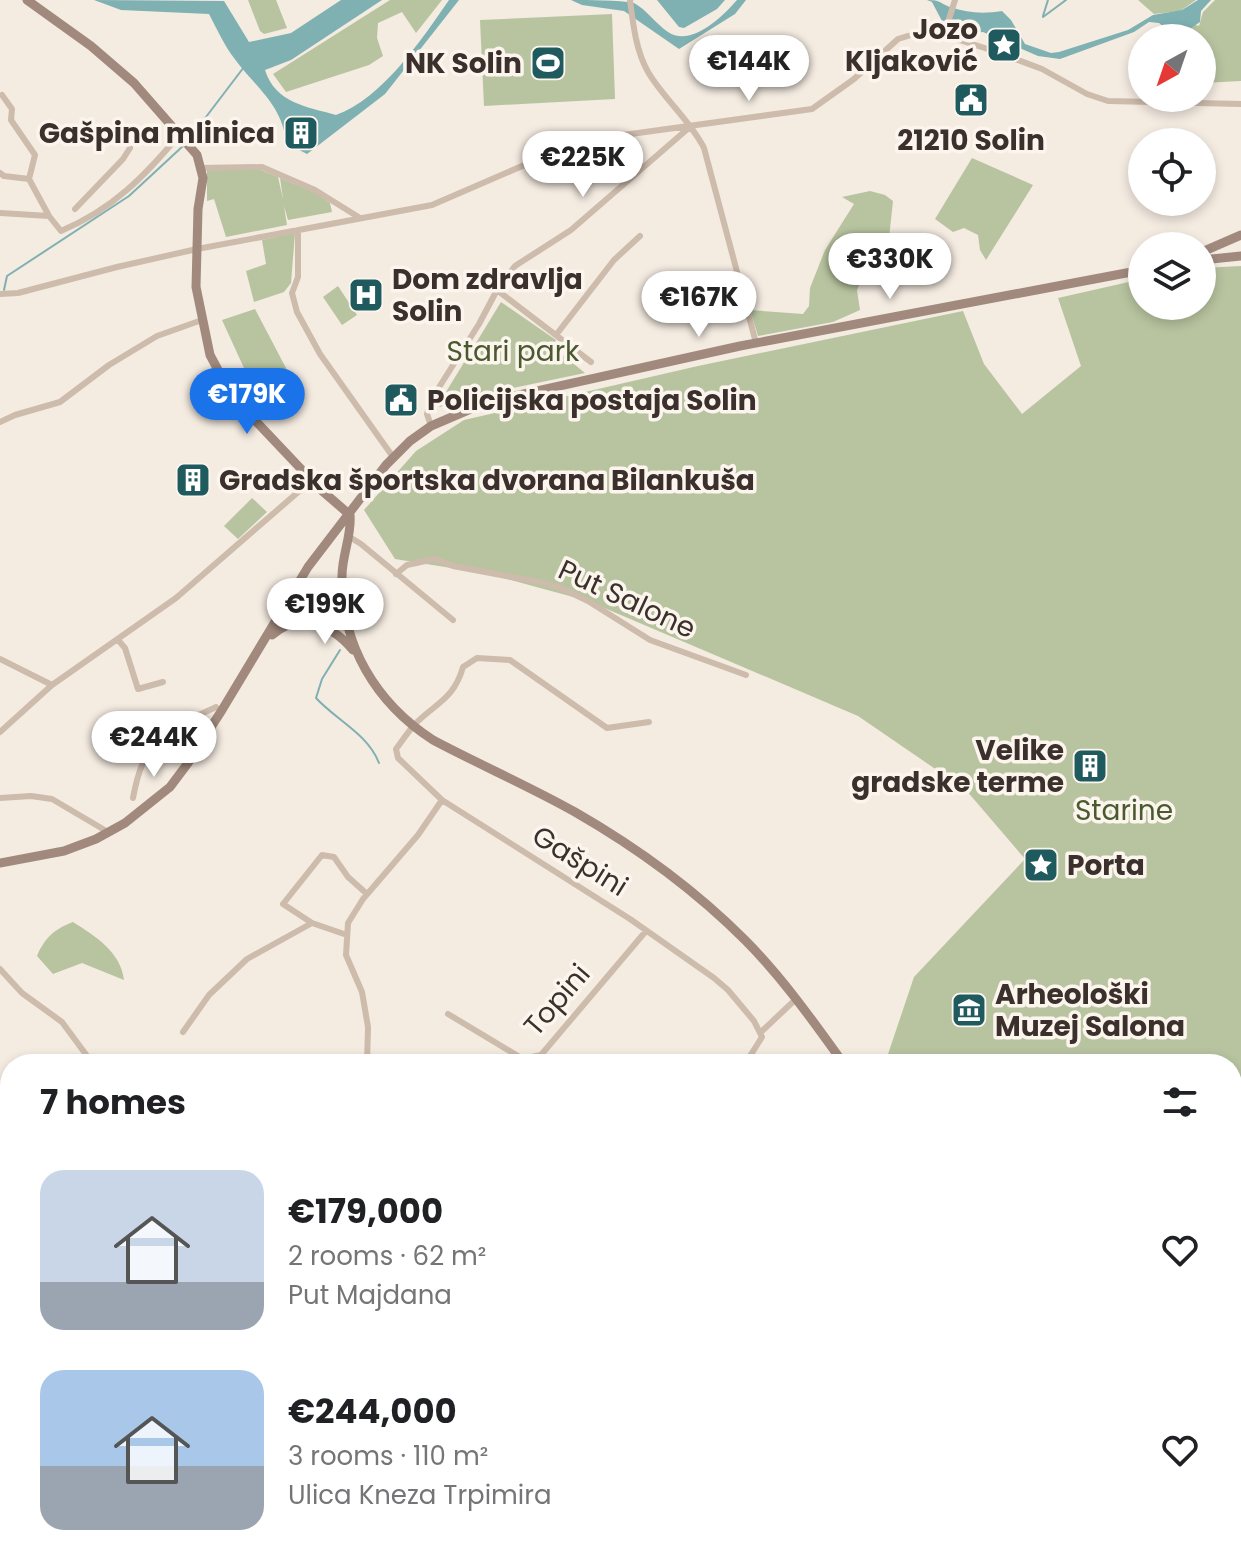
<!DOCTYPE html>
<meta charset="utf-8">
<style>
body{margin:0;font-family:Poppins,sans-serif;background:#f6f6f6;color:#202124;height:100vh;display:flex;flex-direction:column;font-size:30px;white-space:nowrap}
*{box-sizing:border-box;margin:0}
p{font-size:26px;color:#757577}
.icon{flex:none;width:44px;height:44px;fill:none;stroke:currentColor;stroke-width:2;stroke-linecap:round;stroke-linejoin:round}
.map{position:relative;flex:1;overflow:hidden}
.panel{position:absolute;left:0px;top:1054px;width:1242px;height:512px;display:flex;flex-direction:column;background:#fff;border-radius:32px 32px 0 0;box-shadow:0 4px 12px #0003}
.panel>*{flex:none}
.needle{width:52px;rotate:220deg}
.buttons{position:absolute;left:1128px;top:24px;display:grid;gap:16px}
.buttons a{display:grid;place-items:center;width:88px;height:88px;border-radius:50%;background:#fff;box-shadow:0 4px 12px #0003;font-size:40px}
.price{position:absolute;translate:-50% -68px;padding:0 18px;border-radius:28px;background:#fff;color:#222;font-size:26px;line-height:52px;filter:drop-shadow(0 2px 4px #0008)}
.price::after{content:'';position:absolute;left:50%;top:48px;width:24px;height:18px;margin-left:-12px;background:inherit;clip-path:polygon(0 0,100% 0,50% 100%)}
.price.on{background:#1a73e8;color:#fff}
ul{padding:0;list-style:none}
li{display:flex;align-items:center;gap:24px;height:200px;padding:0 40px}
li span{display:grid;place-items:center;flex:none;width:224px;height:160px;border-radius:24px;color:#555}
li>.icon{margin-inline-start:auto}
span .icon{width:96px;height:96px;fill:#fffc;stroke-width:1}
li b{font-size:34px}
h2{display:flex;justify-content:space-between;align-items:center;height:96px;padding:0 40px;font-size:34px}
.map>svg:first-child{display:block}
.green{fill:#b8c4a0}
.water{fill:#7fb0b2}
.lines{fill:none;stroke-linecap:round;stroke-linejoin:round}
.stream{stroke:#7fb0b2;stroke-width:2}
.street{stroke:#cdbbac;stroke-width:6}
.secondary{stroke:#a18a7d;stroke-width:9}
.labels{text-anchor:middle;dominant-baseline:central;stroke-width:7;stroke-linejoin:round;paint-order:stroke}
.poi-label{font-size:28px;font-weight:bold;fill:#3b302b;stroke:#fbf5ee;text-anchor:start}
.park-label{font-size:28px;fill:#4a5a2e;stroke:#fbf5ee}
.street-label{font-size:28px;fill:#3b302b;stroke:#fbf5ee}
</style>
<div class="map">
<svg width="1241" height="1566" viewBox="0 0 1241 1566">
<rect width="100%" height="100%" fill="#f4ebe1"/>
<!-- green -->
<path class="green" d="M248 0H276L287 28 264 34 260 31Z
M390 0H442L416 33 402 12 378 23 377 38 383 56 369 65 286 92 273 74Z
M1138 0H1196L1180 11 1154 14Z
M1215 0H1241V81L1202 83V38L1141 36 1190 23 1199 26 1203 12Z
M612 14 615 99 484 106 480 20Z
M972 158 1033 185 986 260 980 250 978 235 964 228 953 232 935 219Z
M207 170H261L278 177 283 199 280 178 316 193 330 203 332 212 288 220 284 206 287 225 226 237 214 199 207 201Z
M870 191 885 195 893 201 889 238 895 256 891 263 882 260 880 264 887 271 881 277 860 283 857 290 860 310 833 322 758 336 750 310 803 314 809 306 810 288 825 250 854 204 842 197Z
M295 233 291 283 284 292 254 302 246 271 266 264 262 240Z
M1241 266V1258L1232 1251V1064L885 1063 914 977 1025 859 966 790 858 716 588 601 489 574 395 559 364 510 416 451 464 420 698 366 963 311 984 364 1022 414 1081 366 1058 298 1142 279V306H1202V268Z
M338 286 357 315 342 325 323 297Z
M501 302 556 340 553 347 585 373 460 399 440 407 438 405Z
M255 309 287 370 260 392 244 368 222 320Z
M252 498 267 512 238 539 224 526Z
M73 922C95 936 121 952 124 980L82 963 53 974 37 956C45 937 55 929 73 922Z"/>
<!-- water -->
<path class="water" d="M94 0 224 1 249 42 291 33 341 0H382L291 60 265 70C275 103 308 107 336 115 382 99 422 39 449 0H459L385 94 307 154 286 143C283 105 255 87 234 58 224 45 217 29 209 14L121 10Z
M571 0C589 0 618 0 634 3 647 10 656 24 668 32 691 48 723 16 737 0H746L735 14 679 49 624 11 582 5Z
M657 0H725L717 9 684 28 679 27Z
M927 0C941 0 939 3 950 7 968 13 983 14 1002 11L1011 20 1025 44 1051 53 1059 52 1128 30 1153 15 1182 10 1198 0H1211L1201 11 1200 22 1185 32 1180 29 1169 31 1159 23 1149 22 1134 32 1060 59 1038 56 983 32 975 33 942 21 932 2Z"/>
<g class="lines">
<!-- stream -->
<path class="stream" d="M1043 16 1048 0
M1043 17 1066 0
M190 138 244 67
M4 290 7 276 129 196 183 146
M340 650 322 679 316 698C336 720 368 734 379 763
M1232 1200 1241 1199"/>
<!-- street -->
<path class="street" d="M630 0C633 24 636 51 648 72 664 99 690 120 704 148L756 343
M944 35 955 0
M2 95 12 109 11 120 35 155 29 179
M200 168 262 167 315 190 360 218
M0 173 4 176 29 179 49 216
M75 209 123 159 130 148
M0 213 49 216 61 231C113 209 145 176 180 134
M298 230V277L292 293 297 312 320 354 393 457
M497 290 591 362
M0 294 18 293 117 267 197 249 432 205 580 141 812 109 854 79 898 39 911 35 928 33 944 35 994 51 1042 69 1087 94 1108 101 1241 104
M556 335 614 260 640 236
M0 422 15 415 60 402 109 365 157 336 202 320
M431 426 427 414 431 400 479 324 497 290 515 266 571 230 691 126
M348 536 361 544 453 620
M396 574 407 565 435 559 453 566 539 582 561 588 588 601 650 640 746 675
M118 640 125 648 138 689 163 682
M0 659 52 685
M649 722 607 728 510 660 477 658 463 667C454 699 436 703 415 724 408 732 402 741 396 749L398 758 442 800 630 919 714 978 728 990 754 1021 762 1037 745 1064
M0 732 52 685 176 598 312 480
M164 735 187 734 203 741
M0 798 31 796 52 799 108 832
M133 798C144 738 164 731 216 707
M312 923 283 904 322 855 334 857 348 877 367 894
M0 969 22 993 62 1022 93 1064
M448 1014 523 1059 541 1055 646 931
M183 1032 209 995 247 959 312 923 347 935
M761 1032 796 999
M367 1064 368 1027 362 992 346 955 348 923 363 899 418 835 442 800
M0 1243 10 1242
M0 1335H10
M1232 1409 1239 1429 1232 1482
M0 1432 10 1439
M332 1556 350 1566
M593 1556 606 1566
M246 1566V1556
M648 1566 658 1556
M1135 1566 1137 1556"/>
<!-- secondary -->
<path class="secondary" d="M27 0 91 46 134 83 197 155 203 178 198 209 196 287 210 355 232 396 320 489 350 515
M1202 252 1241 235
M1202 260 1241 256
M350 515C352 535 342 555 342 576 341 645 376 703 433 740 480 765 529 786 575 812 636 847 695 890 745 940 782 977 813 1021 844 1064
M272 635C300 611 332 625 353 650
M0 863 64 851 96 839 125 823 170 787 188 763 222 710 308 567 386 465 410 441 431 426 487 402 740 346 1142 270
M1232 1364 1241 1369"/>
</g>
<!-- icons -->
<defs>
<symbol id="sight-square" viewBox="-11 -11 22 22"><rect x="-9" y="-9" width="18" height="18" rx="4" fill="#1f5a5e" stroke="#fbf5ee"/><path d="M0-6L1.8-2.2L6-1.7L2.9 1.2L3.7 5.4L0 3.3L-3.7 5.4L-2.9 1.2L-6-1.7L-1.8-2.2Z" fill="#fff"/></symbol>
<symbol id="stadium-square" viewBox="-11 -11 22 22"><rect x="-9" y="-9" width="18" height="18" rx="4" fill="#1f5a5e" stroke="#fbf5ee"/><path d="M0-5a6.5 5 0 1 0 0 10a6.5 5 0 1 0 0-10ZM-3.5-1.8h7v3.6h-7Z" fill="#fff"/></symbol>
<symbol id="civic-square" viewBox="-11 -11 22 22"><rect x="-9" y="-9" width="18" height="18" rx="4" fill="#1f5a5e" stroke="#fbf5ee"/><path d="M-.6-6.5H3V-4.5H.6V-3L4-1V1h2V6H-6V1h2V-1L-.6-3ZM-1.2 2.5V6h2.4V2.5Z" fill="#fff"/></symbol>
<symbol id="building-square" viewBox="-11 -11 22 22"><rect x="-9" y="-9" width="18" height="18" rx="4" fill="#1f5a5e" stroke="#fbf5ee"/><path d="M-4-6H4V6H1V3H-1V6H-4ZM-2.5-4.3h1.7v1.8h-1.7ZM.8-4.3h1.7v1.8H.8ZM-2.5-1h1.7V.8h-1.7ZM.8-1h1.7V.8H.8Z" fill="#fff"/></symbol>
<symbol id="hospital-square" viewBox="-11 -11 22 22"><rect x="-9" y="-9" width="18" height="18" rx="4" fill="#1f5a5e" stroke="#fbf5ee"/><path d="M-5-5h3v3.5h4V-5h3V5h-3V1.5h-4V5h-3Z" fill="#fff"/></symbol>
<symbol id="museum-square" viewBox="-11 -11 22 22"><rect x="-9" y="-9" width="18" height="18" rx="4" fill="#1f5a5e" stroke="#fbf5ee"/><path d="M0-6L6-3V-2H-6V-3ZM-5-1h2V3h-2ZM-1-1h2V3h-2ZM3-1h2V3H3ZM-6 4H6V6H-6Z" fill="#fff"/></symbol>
</defs>
<g fill-rule="evenodd">
<use href="#sight-square" x="984" y="25" width="40" height="40"/>
<use href="#stadium-square" x="528" y="43" width="40" height="40"/>
<use href="#civic-square" x="951" y="80" width="40" height="40"/>
<use href="#building-square" x="281" y="113" width="40" height="40"/>
<use href="#hospital-square" x="346" y="275" width="40" height="40"/>
<use href="#civic-square" x="381" y="380" width="40" height="40"/>
<use href="#building-square" x="173" y="460" width="40" height="40"/>
<use href="#building-square" x="1070" y="746" width="40" height="40"/>
<use href="#sight-square" x="1021" y="845" width="40" height="40"/>
<use href="#museum-square" x="949" y="990" width="40" height="40"/>
</g>
<g class="labels">
<!-- poi labels -->
<g class="poi-label">
<text x="978" y="29" text-anchor="end">Jozo<tspan x="978" dy="32">Kljaković</tspan></text>
<text x="522" y="63" text-anchor="end">NK Solin</text>
<text x="275" y="133" text-anchor="end">Gašpina mlinica</text>
<text x="971" y="140" text-anchor="middle">21210 Solin</text>
<text x="392" y="279">Dom zdravlja<tspan x="392" dy="32">Solin</tspan></text>
<text x="427" y="400">Policijska postaja Solin</text>
<text x="219" y="480">Gradska športska dvorana Bilankuša</text>
<text x="1064" y="750" text-anchor="end">Velike<tspan x="1064" dy="32">gradske terme</tspan></text>
<text x="1067" y="865">Porta</text>
<text x="995" y="994">Arheološki<tspan x="995" dy="32">Muzej Salona</tspan></text>
</g>
<!-- park labels -->
<g class="park-label">
<text x="513" y="351">Stari park</text>
<text x="1124" y="810">Starine</text>
</g>
<!-- street labels -->
<g class="street-label">
<text transform="translate(627 599) rotate(25)">Put Salone</text>
<text transform="translate(580 861) rotate(32)">Gašpini</text>
<text transform="translate(557 1000) rotate(-49)">Topini</text>
</g>
</g>
</svg>
<div class="buttons">
<a><svg class="needle" viewBox="-14 -14 28 28"><path d="M0-13l5 13h-10z" fill="#e53935"/><path d="M0 13l5-13h-10z" fill="#757577"/></svg></a>
<a><svg class="icon" aria-label="locate" viewBox="0 0 24 24"><circle cx="12" cy="12" r="6"/><path d="M12 2v4M12 18v4M2 12h4M18 12h4"/></svg></a>
<a><svg class="icon" aria-label="layers" viewBox="0 0 24 24"><path d="M12 4l9 5-9 5-9-5zM3 14l9 5 9-5"/></svg></a>
</div>
<b class="price" style="left:749px;top:103px">€144K</b>
<b class="price" style="left:583px;top:199px">€225K</b>
<b class="price" style="left:890px;top:301px">€330K</b>
<b class="price" style="left:699px;top:339px">€167K</b>
<b class="price on" style="left:247px;top:436px">€179K</b>
<b class="price" style="left:325px;top:646px">€199K</b>
<b class="price" style="left:154px;top:779px">€244K</b>
<section class="panel">
<h2>7 homes<svg class="icon" aria-label="filters" viewBox="0 0 24 24"><path d="M4 7h16M4 17h16"/><circle cx="9" cy="7" r="2"/><circle cx="15" cy="17" r="2"/></svg></h2>
<ul>
<li><span style="background:linear-gradient(#c9d6e8 70%,#9aa5b1 0)"><svg class="icon" aria-label="home" viewBox="0 0 24 24"><path d="M3 11l9-7 9 7M6 9v11h12V9"/></svg></span><div><b>€179,000</b><p>2 rooms · 62 m²</p><p>Put Majdana</p></div><svg class="icon" aria-label="heart" viewBox="0 0 24 24"><path d="M12 20l-8-8c-3-5 5-10 8-4 3-6 11-1 8 4z"/></svg></li>
<li><span style="background:linear-gradient(#a9c7e8 60%,#9aa5b1 0)"><svg class="icon" aria-label="home" viewBox="0 0 24 24"><path d="M3 11l9-7 9 7M6 9v11h12V9"/></svg></span><div><b>€244,000</b><p>3 rooms · 110 m²</p><p>Ulica Kneza Trpimira</p></div><svg class="icon" aria-label="heart" viewBox="0 0 24 24"><path d="M12 20l-8-8c-3-5 5-10 8-4 3-6 11-1 8 4z"/></svg></li>
</ul>
</section>
</div>
